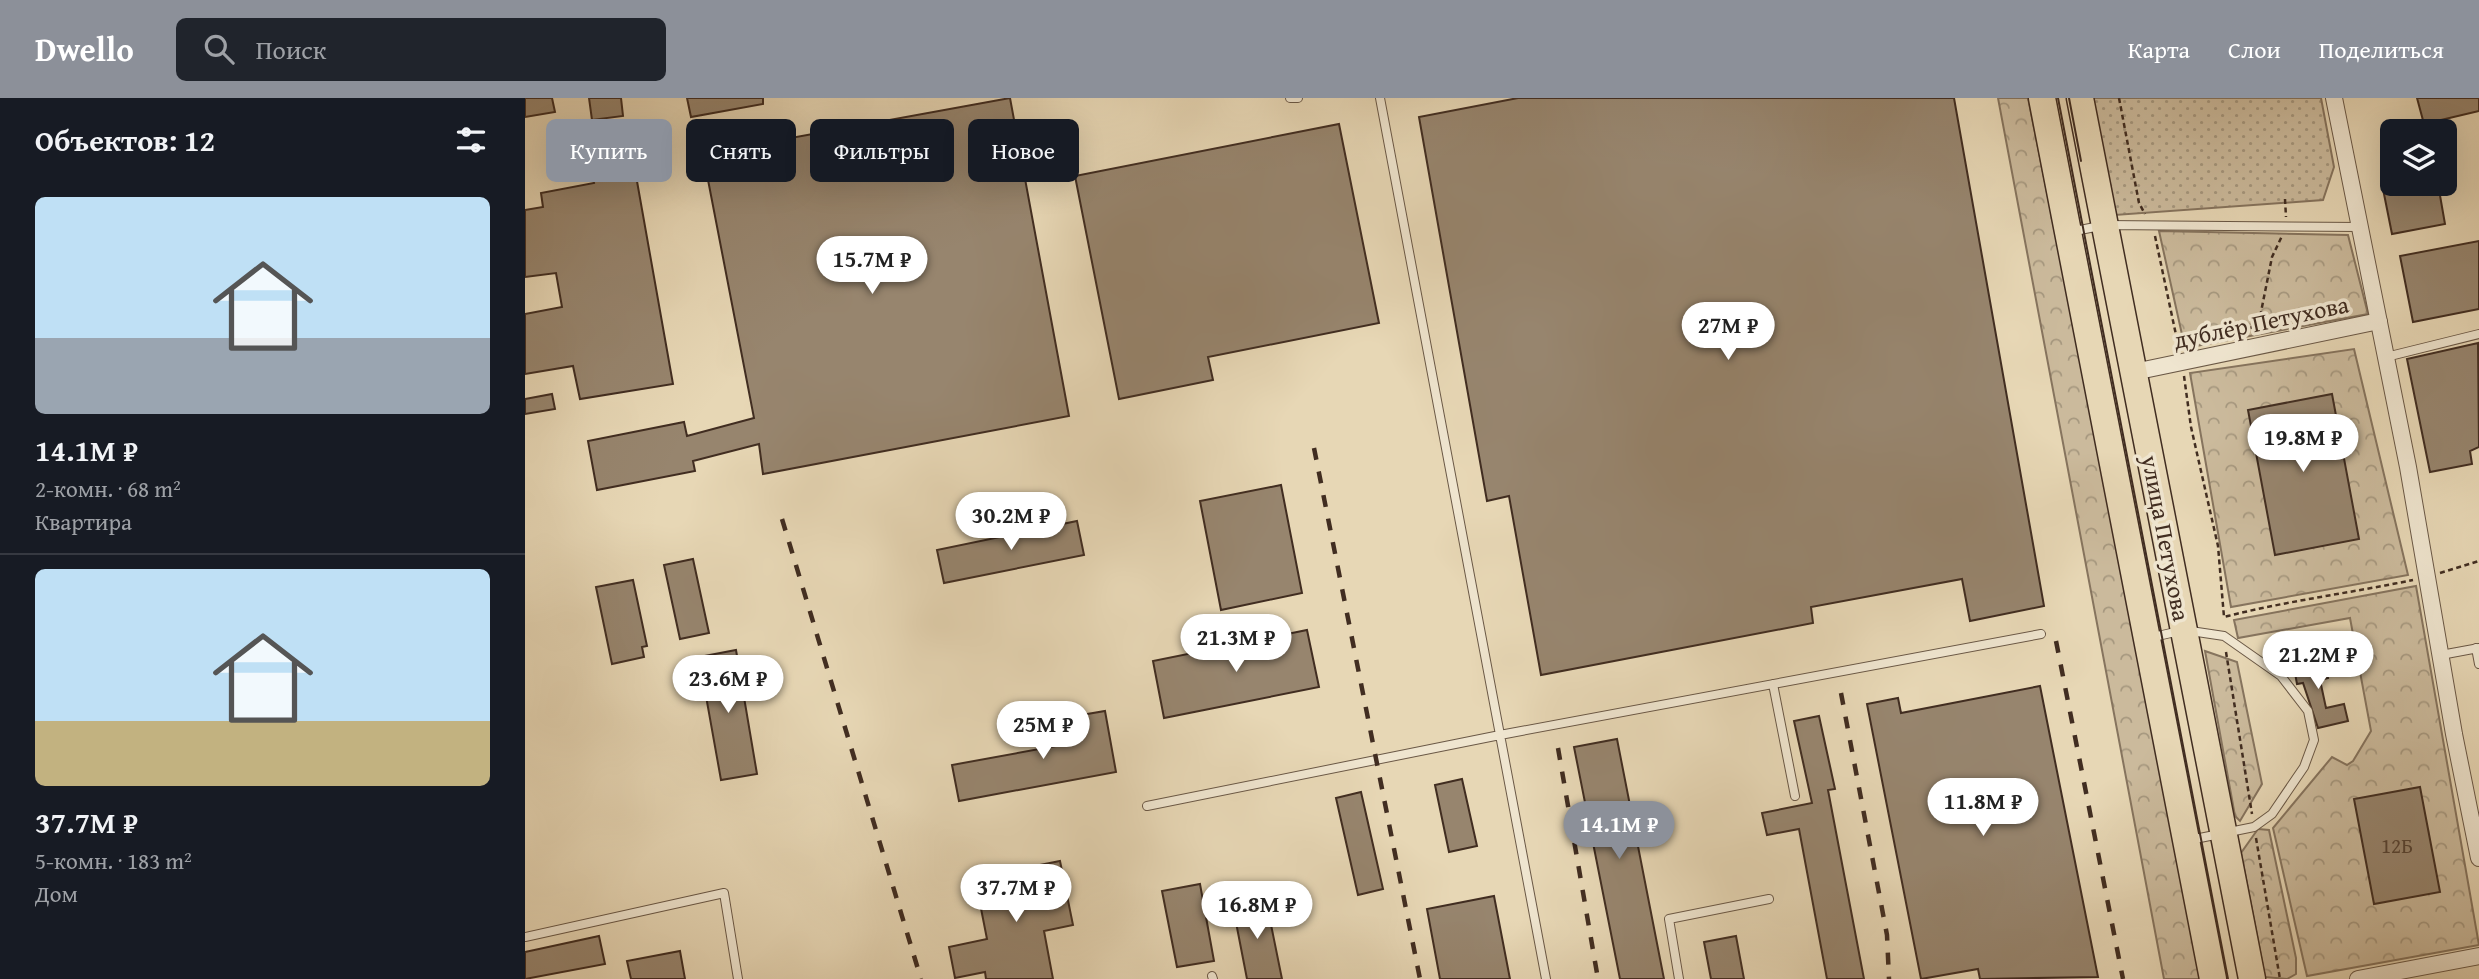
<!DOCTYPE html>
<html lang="ru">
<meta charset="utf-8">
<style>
body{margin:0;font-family:"Gentium Book Plus",serif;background:#20242c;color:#f1f3f6;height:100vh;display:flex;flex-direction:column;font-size:26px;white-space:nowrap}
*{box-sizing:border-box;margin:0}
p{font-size:23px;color:#9ea1a6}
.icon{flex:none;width:38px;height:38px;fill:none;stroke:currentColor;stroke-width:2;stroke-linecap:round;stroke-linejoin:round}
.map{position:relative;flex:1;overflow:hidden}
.drawer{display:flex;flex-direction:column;background:#171b24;width:525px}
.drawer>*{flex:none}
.guide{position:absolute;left:21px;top:21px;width:665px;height:63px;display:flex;gap:14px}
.tools{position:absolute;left:1855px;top:21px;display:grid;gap:14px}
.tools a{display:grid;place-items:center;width:77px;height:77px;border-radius:10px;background:#171b24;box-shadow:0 7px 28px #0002;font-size:35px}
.price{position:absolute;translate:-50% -60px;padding:0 16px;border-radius:24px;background:#fff;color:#222;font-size:23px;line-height:46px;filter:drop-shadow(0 2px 4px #0008)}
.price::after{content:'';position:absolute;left:50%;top:42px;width:21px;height:16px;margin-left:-10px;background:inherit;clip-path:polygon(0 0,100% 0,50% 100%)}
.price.current{background:#8c9099;color:#fff}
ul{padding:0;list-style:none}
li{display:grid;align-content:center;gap:14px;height:371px;padding:0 35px}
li+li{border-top:2px solid #363941}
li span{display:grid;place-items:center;height:217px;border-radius:10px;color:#555}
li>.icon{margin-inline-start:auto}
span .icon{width:126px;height:126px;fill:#fffc;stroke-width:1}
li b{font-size:30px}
h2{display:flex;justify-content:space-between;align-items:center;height:84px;padding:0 35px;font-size:30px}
.chip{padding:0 24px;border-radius:10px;background:#171b24;box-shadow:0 7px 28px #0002;font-size:24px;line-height:63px}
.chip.current{background:#8c9099;color:#fff}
header{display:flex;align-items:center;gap:42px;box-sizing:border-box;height:98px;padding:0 35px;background:#8c9099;color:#fff}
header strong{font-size:33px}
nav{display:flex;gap:38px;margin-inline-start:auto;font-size:24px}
.search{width:490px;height:63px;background:#20242c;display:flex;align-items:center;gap:18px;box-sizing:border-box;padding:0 24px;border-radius:10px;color:#9ea1a6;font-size:26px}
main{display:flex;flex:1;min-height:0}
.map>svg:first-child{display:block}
.grass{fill:url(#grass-dots);stroke:#86745e;stroke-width:2}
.forest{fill:url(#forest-crowns);stroke:#86745e;stroke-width:2}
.building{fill:#97856e;stroke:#412d21;stroke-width:2}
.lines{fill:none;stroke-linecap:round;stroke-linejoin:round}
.service-casing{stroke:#6a5846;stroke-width:10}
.minor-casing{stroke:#6a5846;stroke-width:18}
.trunk-casing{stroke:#412d21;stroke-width:29}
.path{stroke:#412d21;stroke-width:2.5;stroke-dasharray:5 3.5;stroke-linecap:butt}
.service{stroke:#efe5cf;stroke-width:8}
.minor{stroke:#efe5cf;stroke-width:16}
.trunk{stroke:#e7d7b5;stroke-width:26}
.tram{stroke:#412d21;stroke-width:2}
.rail{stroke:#412d21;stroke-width:4.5;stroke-dasharray:12 12;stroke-linecap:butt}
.labels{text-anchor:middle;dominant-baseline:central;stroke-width:7;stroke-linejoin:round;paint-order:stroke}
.number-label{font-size:21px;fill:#564334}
.street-label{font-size:24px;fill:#412d21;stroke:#efe5cf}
</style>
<header>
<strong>Dwello</strong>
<div class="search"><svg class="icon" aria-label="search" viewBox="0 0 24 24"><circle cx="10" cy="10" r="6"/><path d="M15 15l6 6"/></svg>Поиск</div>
<nav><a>Карта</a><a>Слои</a><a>Поделиться</a></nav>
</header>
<main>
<section class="drawer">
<h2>Объектов: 12<svg class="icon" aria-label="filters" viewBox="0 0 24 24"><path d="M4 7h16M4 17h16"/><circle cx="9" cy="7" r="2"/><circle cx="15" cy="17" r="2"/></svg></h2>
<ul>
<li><span style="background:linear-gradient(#bfe0f5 65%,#9aa5b1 0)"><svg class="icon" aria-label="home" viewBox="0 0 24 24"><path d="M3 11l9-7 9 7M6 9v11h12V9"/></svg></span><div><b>14.1M ₽</b><p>2-комн. · 68 m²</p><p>Квартира</p></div></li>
<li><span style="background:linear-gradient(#bfe0f5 70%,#c2b280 0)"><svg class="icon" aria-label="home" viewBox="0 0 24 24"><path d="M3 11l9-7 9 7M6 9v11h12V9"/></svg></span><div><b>37.7M ₽</b><p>5-комн. · 183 m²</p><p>Дом</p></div></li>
</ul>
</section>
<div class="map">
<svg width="1954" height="881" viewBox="0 0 1954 881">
<defs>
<pattern id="grass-dots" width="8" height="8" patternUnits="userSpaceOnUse" patternTransform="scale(1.75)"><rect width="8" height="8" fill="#cbba9c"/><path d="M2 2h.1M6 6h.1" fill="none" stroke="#a6987f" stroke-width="1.8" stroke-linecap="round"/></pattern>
<pattern id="forest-crowns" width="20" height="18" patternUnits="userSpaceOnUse" patternTransform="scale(1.75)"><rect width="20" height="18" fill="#cbba9c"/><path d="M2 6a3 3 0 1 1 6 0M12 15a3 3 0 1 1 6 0" fill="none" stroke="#a6987f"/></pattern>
</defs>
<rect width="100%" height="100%" fill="#e7d7b5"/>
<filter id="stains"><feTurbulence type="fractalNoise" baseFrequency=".00286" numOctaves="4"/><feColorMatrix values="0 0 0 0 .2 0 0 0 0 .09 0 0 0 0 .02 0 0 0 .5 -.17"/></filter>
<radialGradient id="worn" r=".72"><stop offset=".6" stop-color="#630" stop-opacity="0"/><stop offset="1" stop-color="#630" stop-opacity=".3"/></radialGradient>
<!-- grass -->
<path class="grass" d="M1568 0H1796L1809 69 1798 102 1590 117Z"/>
<!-- forest -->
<path class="forest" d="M1473 0H1503L1680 881H1639Z
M1634 133 1823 137 1843 216 1660 250Z
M1829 251 1883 477 1706 509 1665 275Z
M1891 488 1954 847 1782 878 1748 730 1807 659 1822 667 1828 663 1846 633 1825 520 1713 540 1709 522Z
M1680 553 1712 564 1737 686 1715 723 1710 718Z
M1733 731 1744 732 1771 860V876L1762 881 1740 879 1716 755Z"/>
<!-- building -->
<path class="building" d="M0 0H27L30 14 0 19Z
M64 0H96L98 18 67 22Z
M162 0H238V6L166 19Z
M485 0 544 318 238 376 234 346 168 363 170 373 72 392 63 343 159 324 162 338 229 320 178 56Z
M993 0H1429L1519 508 1445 523 1437 481 1286 509 1288 525 1016 577 984 398 962 403 894 19Z
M1892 0H1954V13L1899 26Z
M814 26 854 225 683 259 688 282 594 301 550 78Z
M110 72 148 286 55 301 48 268 0 276V216L37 209 31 175 0 179V112L18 109 16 95 69 85 68 79Z
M1857 86H1913L1920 126 1867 136Z
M1954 143V211L1888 224 1875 158Z
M1953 245 1954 349 1945 353 1947 366 1905 374 1882 261Z
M27 296 30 311 0 316V301Z
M1807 296 1834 441 1750 457 1723 312Z
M756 387 777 495 696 512 675 403Z
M552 423 559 457 419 485 412 452Z
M168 461 184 535 155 541 139 467Z
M108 482 122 548 117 549 119 559 87 566 71 489Z
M782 532 794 589 639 620 628 563Z
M211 552 232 676 196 682 174 559Z
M1799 558 1803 580 1795 582 1801 610 1819 606 1823 623 1793 630 1778 585 1772 586 1768 564Z
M1515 588 1573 879 1455 881 1453 871 1396 881 1342 606 1373 600 1376 615Z
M580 613 591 674 434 703 427 667 531 648 527 622Z
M1294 618 1310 691 1303 692 1339 881H1302L1274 731 1242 737 1237 715 1287 705 1269 623Z
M1092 641 1139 881H1095L1049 649Z
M937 681 952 748 924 754 910 687Z
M1895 689 1915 794 1849 806 1829 701Z
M836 694 858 791 833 797 811 700Z
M535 763 548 827 519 833 528 881H461L460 874 430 880 424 849 462 841 450 780Z
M675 786 689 863 652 869 637 793Z
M969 798 985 881H915L902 811Z
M741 802 757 881H722L708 809Z
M74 838 80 866 0 881V854Z
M1211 838 1219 881H1186L1179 844Z
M155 853 160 881H106L102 863Z"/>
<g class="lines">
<defs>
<path id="service" d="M765 0H773
M855 0 1021 881
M1545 134 1580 127 1836 129
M1861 259 1954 236
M1624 540 1659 532 1699 538 1756 578 1783 613 1789 642 1779 669 1747 716 1729 729 1665 742
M1951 550 1954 566
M1916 557 1954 550
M1248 586 1270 698
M622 708 975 637 1516 536
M0 839 199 795 213 881
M687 878 688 881
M1154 881 1144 821 1244 801"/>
<path id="minor" d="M1809 0 1883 369 1929 636 1954 760
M1609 274 1854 223
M1833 881 1954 858"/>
<path id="trunk" d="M1517 0 1688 881
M1555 0 1727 881"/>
</defs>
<!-- service casing -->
<use href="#service" class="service-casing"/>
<!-- minor casing -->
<use href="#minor" class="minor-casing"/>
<!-- trunk casing -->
<use href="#trunk" class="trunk-casing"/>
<!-- path -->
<path class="path" d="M1594 0 1614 105 1620 116
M1760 101 1761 119
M1630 138 1654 251
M1718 235 1734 224 1747 159 1757 138
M1659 278 1666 329 1693 448 1699 519C1761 503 1825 495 1888 482
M1915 475 1954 463
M1701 554 1727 716
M1731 740 1755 881"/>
<!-- service -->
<use href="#service" class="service"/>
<!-- minor -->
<use href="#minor" class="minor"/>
<!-- trunk -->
<use href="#trunk" class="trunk"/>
<!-- tram -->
<path class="tram" d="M1533 0 1703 881
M1544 0 1556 63"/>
<!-- rail -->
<path class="rail" d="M789 350 895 881
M257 421 396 881
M1531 543 1598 881
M1316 595 1362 837 1364 881
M1033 650 1073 881"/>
</g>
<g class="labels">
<!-- number labels -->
<g class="number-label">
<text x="1872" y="747">12Б</text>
</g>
<!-- street labels -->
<g class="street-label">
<text transform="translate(1736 224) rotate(-12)">дублёр Петухова</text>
<text transform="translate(1641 440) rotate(79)">улица Петухова</text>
</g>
</g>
<rect width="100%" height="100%" filter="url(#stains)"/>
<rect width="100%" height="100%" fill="url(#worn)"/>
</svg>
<div class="tools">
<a><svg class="icon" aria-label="layers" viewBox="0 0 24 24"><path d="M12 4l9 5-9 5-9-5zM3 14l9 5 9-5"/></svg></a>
</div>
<b class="price" style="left:347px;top:198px">15.7M ₽</b>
<b class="price" style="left:1203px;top:264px">27M ₽</b>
<b class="price" style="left:1778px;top:376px">19.8M ₽</b>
<b class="price" style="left:486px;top:454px">30.2M ₽</b>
<b class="price" style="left:711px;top:576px">21.3M ₽</b>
<b class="price" style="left:1793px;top:593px">21.2M ₽</b>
<b class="price" style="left:203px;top:617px">23.6M ₽</b>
<b class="price" style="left:518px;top:663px">25M ₽</b>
<b class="price" style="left:1458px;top:740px">11.8M ₽</b>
<b class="price current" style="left:1094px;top:763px">14.1M ₽</b>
<b class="price" style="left:491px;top:826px">37.7M ₽</b>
<b class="price" style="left:732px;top:843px">16.8M ₽</b>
<div class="guide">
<a class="chip current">Купить</a>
<a class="chip">Снять</a>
<a class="chip">Фильтры</a>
<a class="chip">Новое</a>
</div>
</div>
</main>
